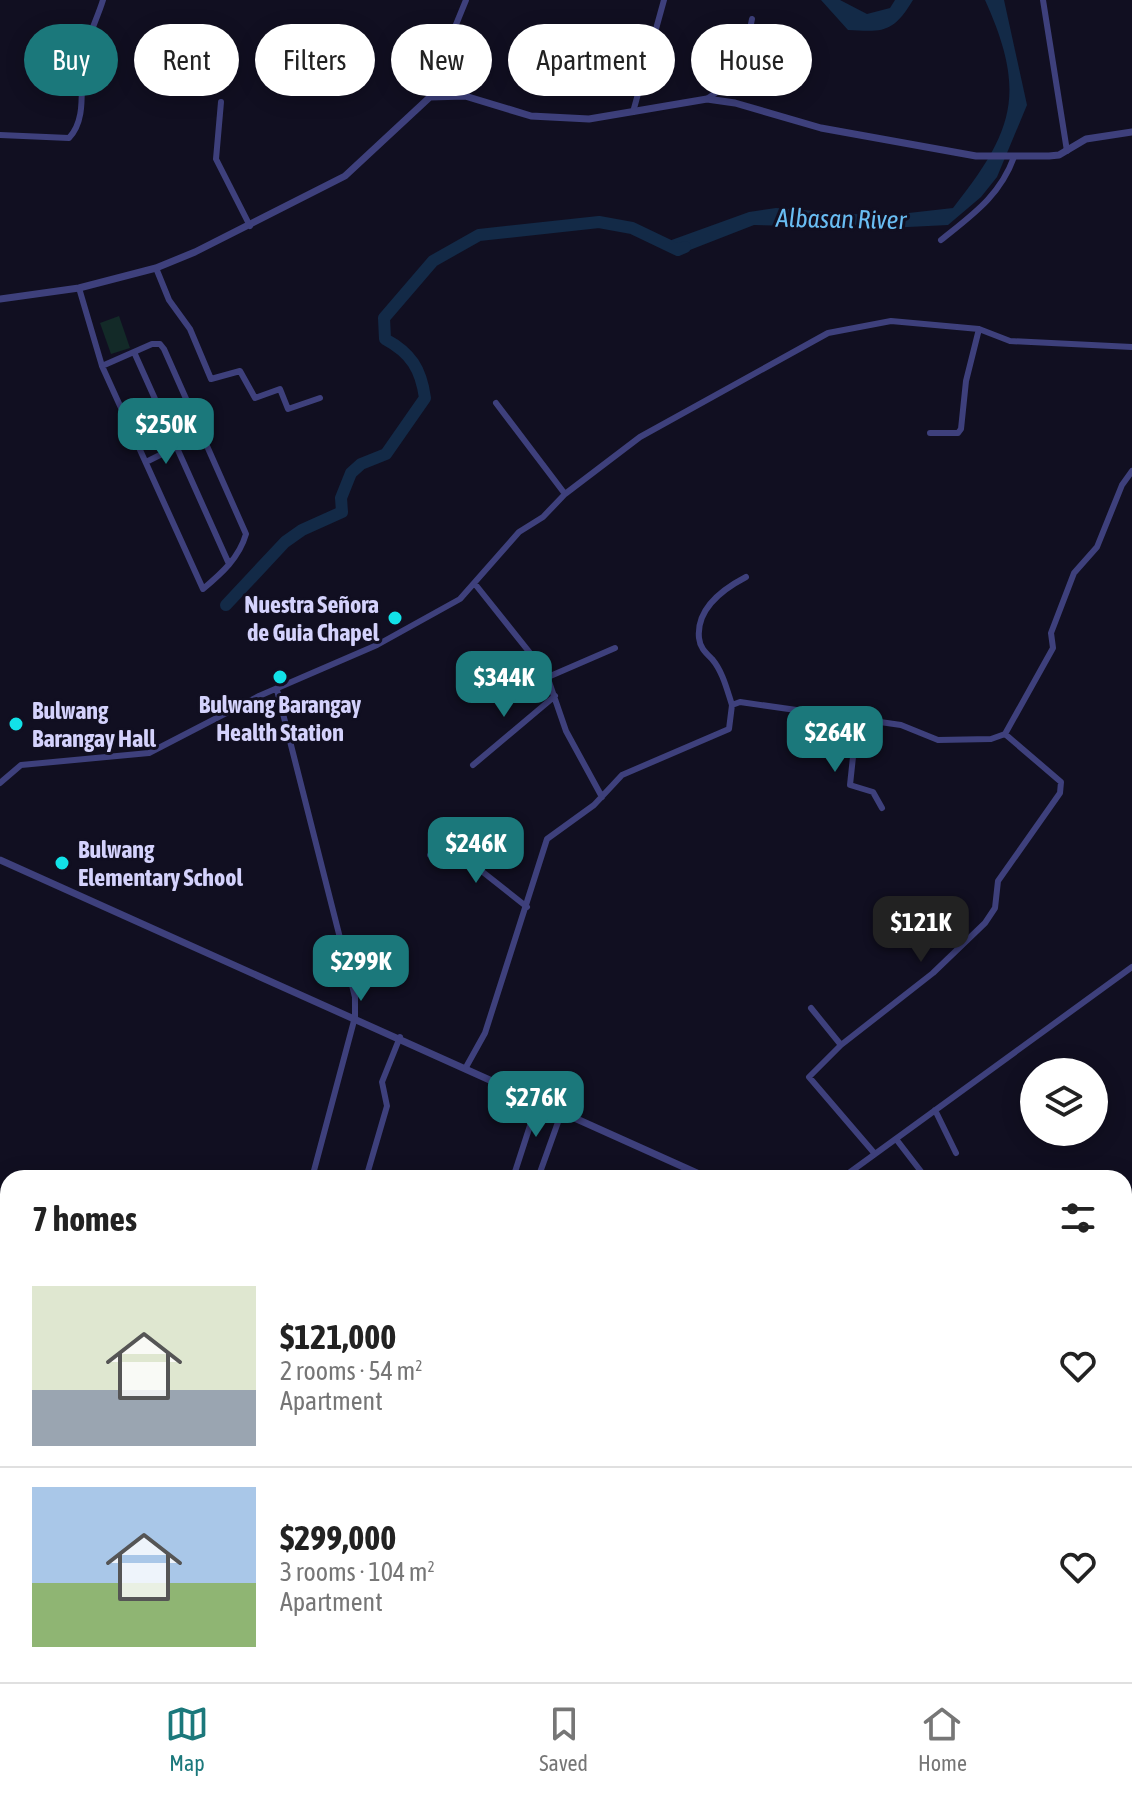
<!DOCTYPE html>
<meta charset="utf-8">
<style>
body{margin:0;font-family:"Asap Condensed",sans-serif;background:#f6f6f6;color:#222;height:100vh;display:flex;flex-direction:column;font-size:30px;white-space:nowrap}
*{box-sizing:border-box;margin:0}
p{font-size:26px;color:#767676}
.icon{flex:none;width:44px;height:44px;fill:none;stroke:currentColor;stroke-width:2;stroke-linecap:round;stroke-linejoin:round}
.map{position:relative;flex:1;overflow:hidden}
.side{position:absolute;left:0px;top:1170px;width:1132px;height:512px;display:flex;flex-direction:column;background:#fff;border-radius:24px 24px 0 0;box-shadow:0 4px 20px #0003}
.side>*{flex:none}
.banner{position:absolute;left:24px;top:24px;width:1084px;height:72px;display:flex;gap:16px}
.fabs{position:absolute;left:1020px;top:1058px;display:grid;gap:16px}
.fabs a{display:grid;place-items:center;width:88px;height:88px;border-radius:50%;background:#fff;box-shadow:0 4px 20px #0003;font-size:40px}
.price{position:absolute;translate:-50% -68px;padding:0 18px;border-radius:16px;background:#1b787b;color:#fff;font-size:26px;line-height:52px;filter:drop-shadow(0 2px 4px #0008)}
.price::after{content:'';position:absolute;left:50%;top:48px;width:24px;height:18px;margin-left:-12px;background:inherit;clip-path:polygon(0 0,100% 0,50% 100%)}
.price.current{background:#222;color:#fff}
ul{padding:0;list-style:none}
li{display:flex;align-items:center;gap:24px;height:200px;padding:0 32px}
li+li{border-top:2px solid #e0e0e0}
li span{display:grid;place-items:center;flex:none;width:224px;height:160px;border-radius:0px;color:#555}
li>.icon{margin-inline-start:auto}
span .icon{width:96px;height:96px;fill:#fffc;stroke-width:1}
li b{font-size:34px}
h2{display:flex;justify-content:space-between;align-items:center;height:96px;padding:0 32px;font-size:34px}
.chip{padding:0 28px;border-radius:36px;background:#fff;box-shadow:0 4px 20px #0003;font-size:28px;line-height:72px}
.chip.current{background:#1b787b;color:#fff}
.menu{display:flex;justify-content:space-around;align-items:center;height:112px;border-top:2px solid #e0e0e0;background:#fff;font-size:22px;color:#767676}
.menu a{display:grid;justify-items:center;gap:4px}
.menu .current{color:#1b787b}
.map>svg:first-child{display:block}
.green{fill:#132a28}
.water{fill:#132a47}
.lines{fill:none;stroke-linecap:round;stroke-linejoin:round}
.river{stroke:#132a47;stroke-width:12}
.minor{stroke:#3e407c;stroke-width:6}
.tertiary{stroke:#3e407c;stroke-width:7}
.poi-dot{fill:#12e2e8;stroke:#110f21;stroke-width:3}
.labels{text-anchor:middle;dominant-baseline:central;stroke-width:6;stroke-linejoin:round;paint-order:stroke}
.poi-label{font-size:24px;font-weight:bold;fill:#d4d2fc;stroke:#110f21;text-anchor:start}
.water-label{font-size:26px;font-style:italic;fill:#69bdf3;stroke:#110f21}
</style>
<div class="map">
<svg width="1132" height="1682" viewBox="0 0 1132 1682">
<rect width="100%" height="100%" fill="#110f21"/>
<!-- green -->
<path class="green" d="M119 316 130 348 111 354 100 323Z"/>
<!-- water -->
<path class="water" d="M821 0H840L867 14 890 8 895 0H913C893 33 884 32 848 30Z
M985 0H1004L1027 105 997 177 981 197 948 225 888 228 754 225 677 255 666 242 749 212 776 208 882 216 953 208C1014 131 1027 93 985 0Z"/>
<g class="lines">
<!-- river -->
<path class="river" d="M226 605 285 542 302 530 342 512 341 498 351 473 361 464 386 454 425 398C421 369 411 353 385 339L384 318 433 261 479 235 599 222 632 228 678 250 685 247
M1124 1422 1132 1425"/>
<!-- minor -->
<path class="minor" d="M1043 0 1067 151
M430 97 435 76 466 0
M707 99C750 69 742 67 752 19
M221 102 216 159 250 226
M633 112 664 0
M0 135 69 138C88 118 79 85 83 60 86 39 97 20 103 0
M941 240C972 215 1000 196 1014 157
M156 268 169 300 190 329 211 379 240 371 255 398 280 389 288 409 320 398
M79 288 102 366 203 589C222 573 239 558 246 534L164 349 160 344H152L102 366
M134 352 229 564
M496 403 565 494
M930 433H958L961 429 966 381 979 329
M146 462 200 435
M475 584 546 673 566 731 602 797
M548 677 615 648
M277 690 355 997V1017L312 1178
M732 705C727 690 723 672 712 659 706 653 700 648 699 638 696 608 723 589 746 577
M862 721 855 738 850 785 873 792 882 808
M473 765 555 696
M0 783 21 765 149 753 259 696 377 645 460 599 519 532 543 517 565 494 640 437 828 333 891 321 979 329 1010 341 1132 347
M430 855 479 869 527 907
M811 1008 841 1045
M465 1069 485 1033 547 839 594 805 622 775 729 729 732 705 740 702 901 725 938 740 991 739 1005 734 1053 648 1051 633 1074 573 1097 547 1122 485 1132 471
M935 1110 956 1153
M896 1139 926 1178
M875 1154 809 1077 841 1045 933 973 985 923 995 908 998 881 1060 793 1061 782 1005 734
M366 1178 387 1106 382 1082 400 1037
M513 1178 538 1101
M538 1178 562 1111
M842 1178 1132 967
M1124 1318 1132 1306
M0 1396 8 1398
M1124 1546 1132 1539
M731 1674 732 1682
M947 1674V1682
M527 1682 530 1674"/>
<!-- tertiary -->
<path class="tertiary" d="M0 299 79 288 156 268 195 252 345 176 430 97 465 96 531 116 589 119 707 99 735 103 821 128 976 156H1049L1059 155 1086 139 1132 132
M0 860 708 1178
M1124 1373 1132 1377"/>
</g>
<!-- markers -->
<g class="poi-dot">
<circle cx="395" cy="618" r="8"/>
<circle cx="280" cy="677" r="8"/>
<circle cx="16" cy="724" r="8"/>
<circle cx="62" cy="863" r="8"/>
</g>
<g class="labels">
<!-- poi labels -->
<g class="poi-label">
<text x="379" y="604" text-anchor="end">Nuestra Señora<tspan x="379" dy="28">de Guia Chapel</tspan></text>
<text x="280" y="704" text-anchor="middle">Bulwang Barangay<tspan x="280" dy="28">Health Station</tspan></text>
<text x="32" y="710">Bulwang<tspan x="32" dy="28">Barangay Hall</tspan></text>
<text x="78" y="849">Bulwang<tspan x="78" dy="28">Elementary School</tspan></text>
</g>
<!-- water labels -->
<g class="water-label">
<text transform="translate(841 219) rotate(1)">Albasan River</text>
</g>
</g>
</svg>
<div class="fabs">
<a><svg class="icon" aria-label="layers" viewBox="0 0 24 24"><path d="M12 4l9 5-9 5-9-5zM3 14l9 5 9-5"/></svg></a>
</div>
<b class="price" style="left:166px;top:466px">$250K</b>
<b class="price" style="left:504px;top:719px">$344K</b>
<b class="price" style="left:835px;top:774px">$264K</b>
<b class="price" style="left:476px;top:885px">$246K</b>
<b class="price current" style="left:921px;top:964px">$121K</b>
<b class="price" style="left:361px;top:1003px">$299K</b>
<b class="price" style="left:536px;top:1139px">$276K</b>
<div class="banner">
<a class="chip current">Buy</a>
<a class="chip">Rent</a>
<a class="chip">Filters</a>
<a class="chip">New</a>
<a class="chip">Apartment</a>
<a class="chip">House</a>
</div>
<section class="side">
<h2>7 homes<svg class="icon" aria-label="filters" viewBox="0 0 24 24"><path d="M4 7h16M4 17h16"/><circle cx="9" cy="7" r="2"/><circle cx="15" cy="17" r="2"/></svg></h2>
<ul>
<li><span style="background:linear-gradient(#dfe7d0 65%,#9aa5b1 0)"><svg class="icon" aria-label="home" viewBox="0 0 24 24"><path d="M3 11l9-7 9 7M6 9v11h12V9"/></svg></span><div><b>$121,000</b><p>2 rooms · 54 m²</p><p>Apartment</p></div><svg class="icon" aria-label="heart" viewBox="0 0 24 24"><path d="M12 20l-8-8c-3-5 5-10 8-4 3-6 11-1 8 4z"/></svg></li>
<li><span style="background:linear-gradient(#a9c7e8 60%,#8fb573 0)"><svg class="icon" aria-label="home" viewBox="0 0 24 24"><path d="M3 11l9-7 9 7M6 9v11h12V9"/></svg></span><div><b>$299,000</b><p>3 rooms · 104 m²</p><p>Apartment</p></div><svg class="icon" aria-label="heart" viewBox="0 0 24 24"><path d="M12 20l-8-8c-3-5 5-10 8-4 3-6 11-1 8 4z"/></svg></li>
</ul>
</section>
</div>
<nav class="menu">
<a class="current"><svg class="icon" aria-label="map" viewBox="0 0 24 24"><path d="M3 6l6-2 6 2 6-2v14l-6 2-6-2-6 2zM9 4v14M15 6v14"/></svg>Map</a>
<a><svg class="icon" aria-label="saved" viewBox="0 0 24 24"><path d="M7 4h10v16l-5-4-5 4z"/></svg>Saved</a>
<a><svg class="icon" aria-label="home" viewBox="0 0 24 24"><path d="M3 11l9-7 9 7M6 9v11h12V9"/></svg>Home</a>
</nav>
